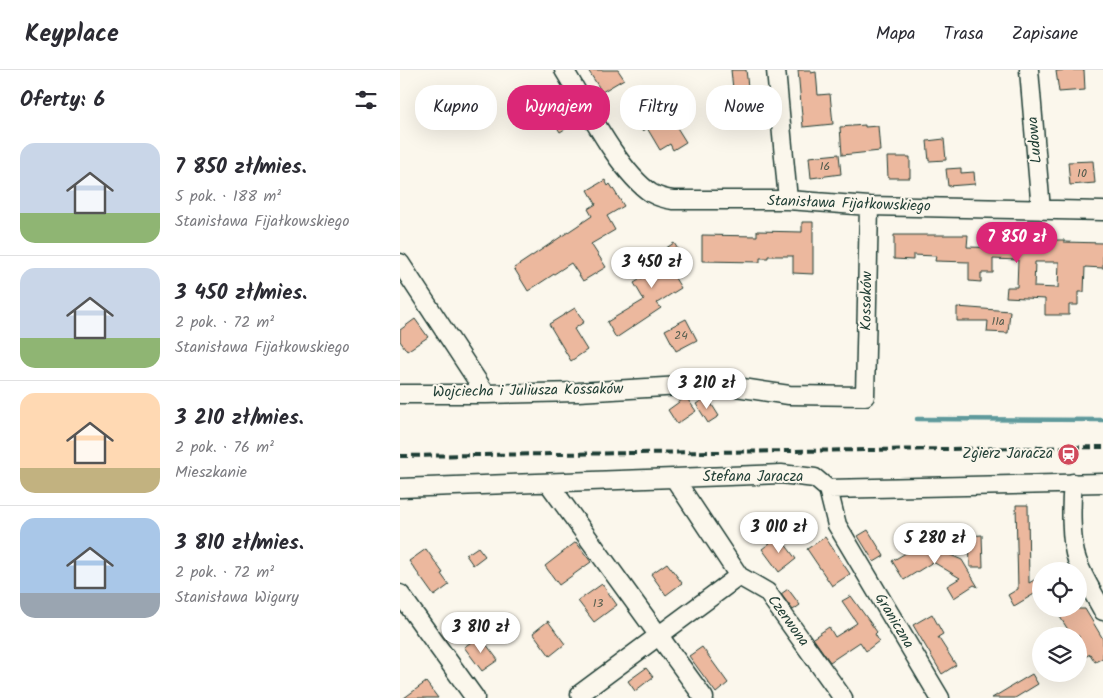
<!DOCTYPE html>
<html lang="pl">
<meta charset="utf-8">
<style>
body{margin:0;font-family:Kalam,sans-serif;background:#f7f7f7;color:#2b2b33;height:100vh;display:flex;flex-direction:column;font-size:19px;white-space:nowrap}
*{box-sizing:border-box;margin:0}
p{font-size:16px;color:#7c7c81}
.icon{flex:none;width:28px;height:28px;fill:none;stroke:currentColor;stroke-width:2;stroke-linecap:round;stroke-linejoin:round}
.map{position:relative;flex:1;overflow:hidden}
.details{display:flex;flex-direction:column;background:#fff;width:400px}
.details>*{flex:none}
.banner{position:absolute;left:15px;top:15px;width:475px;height:45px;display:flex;gap:10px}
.controls{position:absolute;left:632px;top:492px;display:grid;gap:10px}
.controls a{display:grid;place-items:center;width:55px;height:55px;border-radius:50%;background:#fff;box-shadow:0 5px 20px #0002;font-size:25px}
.price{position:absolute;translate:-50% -42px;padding:0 11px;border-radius:18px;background:#fff;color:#222;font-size:16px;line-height:32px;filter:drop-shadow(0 1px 2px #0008)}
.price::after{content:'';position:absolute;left:50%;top:30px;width:15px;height:11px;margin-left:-8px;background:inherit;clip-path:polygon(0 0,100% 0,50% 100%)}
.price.active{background:#db2777;color:#fff}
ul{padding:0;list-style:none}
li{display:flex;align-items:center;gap:15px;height:125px;padding:0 20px}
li+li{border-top:1px solid #e1e1e2}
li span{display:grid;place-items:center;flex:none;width:140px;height:100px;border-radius:15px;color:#555}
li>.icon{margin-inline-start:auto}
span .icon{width:60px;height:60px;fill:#fffc;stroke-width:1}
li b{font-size:21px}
h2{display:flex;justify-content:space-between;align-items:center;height:60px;padding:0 20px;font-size:21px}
.chip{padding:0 18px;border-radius:20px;background:#fff;box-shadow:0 5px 20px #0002;font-size:18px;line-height:45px}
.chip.active{background:#db2777;color:#fff}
header{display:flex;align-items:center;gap:30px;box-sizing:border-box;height:70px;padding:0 25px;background:#fff;border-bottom:1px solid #e1e1e2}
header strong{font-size:24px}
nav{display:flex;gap:28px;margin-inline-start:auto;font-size:18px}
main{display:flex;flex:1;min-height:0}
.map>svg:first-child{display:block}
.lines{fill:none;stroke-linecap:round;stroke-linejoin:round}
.stream{stroke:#5e9a9c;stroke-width:4.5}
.building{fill:#ecb89e;stroke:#1f3d34;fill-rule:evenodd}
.minor-casing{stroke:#1f3d34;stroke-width:21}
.minor{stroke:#fbf7ec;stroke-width:18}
.rail{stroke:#1f3d34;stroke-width:4;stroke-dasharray:8 4;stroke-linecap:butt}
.labels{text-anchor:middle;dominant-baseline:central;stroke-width:4;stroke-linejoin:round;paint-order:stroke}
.number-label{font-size:12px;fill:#525c4e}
.street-label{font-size:15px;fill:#1f3d34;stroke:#fbf7ec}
.poi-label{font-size:15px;fill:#1f3d34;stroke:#fbf7ec;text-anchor:end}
</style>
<header>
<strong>Keyplace</strong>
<nav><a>Mapa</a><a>Trasa</a><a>Zapisane</a></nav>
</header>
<main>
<section class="details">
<h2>Oferty: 6<svg class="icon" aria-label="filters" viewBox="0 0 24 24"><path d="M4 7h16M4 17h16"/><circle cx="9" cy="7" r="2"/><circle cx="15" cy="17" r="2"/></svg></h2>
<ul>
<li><span style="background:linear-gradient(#c9d6e8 70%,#8fb573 0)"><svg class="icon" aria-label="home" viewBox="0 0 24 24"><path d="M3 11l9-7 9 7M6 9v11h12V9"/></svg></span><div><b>7 850 zł/mies.</b><p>5 pok. · 188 m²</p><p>Stanisława Fijałkowskiego</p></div></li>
<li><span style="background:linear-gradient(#c9d6e8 70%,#8fb573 0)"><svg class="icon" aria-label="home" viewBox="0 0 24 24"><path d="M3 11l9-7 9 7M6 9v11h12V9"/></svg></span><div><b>3 450 zł/mies.</b><p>2 pok. · 72 m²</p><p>Stanisława Fijałkowskiego</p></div></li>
<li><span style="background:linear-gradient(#ffd9b3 75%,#c2b280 0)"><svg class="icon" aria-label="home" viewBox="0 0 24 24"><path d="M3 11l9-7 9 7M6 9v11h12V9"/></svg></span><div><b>3 210 zł/mies.</b><p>2 pok. · 76 m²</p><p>Mieszkanie</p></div></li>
<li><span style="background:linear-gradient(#a9c7e8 75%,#9aa5b1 0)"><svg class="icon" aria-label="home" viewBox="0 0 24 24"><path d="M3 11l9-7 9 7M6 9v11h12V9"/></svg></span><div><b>3 810 zł/mies.</b><p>2 pok. · 72 m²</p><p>Stanisława Wigury</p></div></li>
</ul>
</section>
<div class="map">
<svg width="703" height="628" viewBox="0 0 703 628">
<rect width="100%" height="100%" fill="#fbf7ec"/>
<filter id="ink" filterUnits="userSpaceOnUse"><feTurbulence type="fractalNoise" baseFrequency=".02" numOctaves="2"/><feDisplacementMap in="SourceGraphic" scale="10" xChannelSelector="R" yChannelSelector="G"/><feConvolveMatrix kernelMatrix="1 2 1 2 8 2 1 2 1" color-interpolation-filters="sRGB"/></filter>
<g filter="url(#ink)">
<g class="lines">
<!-- stream -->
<path class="stream" d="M517 349 703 350"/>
</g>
<!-- building -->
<path class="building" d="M188 0H218L224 9 202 22Z
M331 0H346L350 33H340L342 55 320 57 318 30 325 29 324 20 333 19Z
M398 0H411V3L416 2 418 25 430 24 433 54 403 57Z
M668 0H684L685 20 659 22 656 1Z
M277 30 288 48 276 56 286 72 273 80 270 74 260 80 247 58 242 61 234 48 263 31 266 36Z
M170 34 180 50 160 62 150 46Z
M465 55V57L478 56 480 81 442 85 440 57Z
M544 69 546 90 529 91 527 71Z
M439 84 441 104 411 108 409 87Z
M487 87H510V108H488Z
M693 91 695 113 670 115 668 92Z
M561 98V103L574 102 575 114 548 116 546 99Z
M205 110 208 116 210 114 224 136 207 146 215 160 191 174 206 197 183 211 171 193 128 221 114 198 192 146 188 139 196 134 188 120Z
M402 152H413V204L393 203V186H368V188H360V192L302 191V165L357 166V161L402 162Z
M494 165H568L567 177 609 178V166L628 167V170H664V172L703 173V198L685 197 684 222H678V235H669V245H645V229L606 227 607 217H617L618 190 593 189V203H581V212L569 211V192L535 191 536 186 513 185V190L494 189ZM635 192H659L658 218 634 217Z
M274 173 287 193 272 203 281 218 257 233 261 238 216 268 207 252 244 230 234 213 252 202 246 191Z
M557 237 610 241 608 263 587 262 588 251H557Z
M175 238 184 252 174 259 187 280 171 291 149 254Z
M15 249 28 267 7 281 0 271V260Z
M286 249 297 270 276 281 265 260Z
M286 327 296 341 277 354 268 340Z
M307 327 319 346 308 353 296 334Z
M616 435H628L629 513 641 506V520L614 536 608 525 618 519Z
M468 460 484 486 474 492 458 466Z
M537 465V479L562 490 578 517 574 515 554 528 547 516 560 508 533 492 504 510 492 491Z
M582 465 583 497H570L569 466Z
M379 466 396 489 379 502 362 479Z
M425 467 450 504 432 516 407 479Z
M176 472 191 492 159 515 145 496Z
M78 477 85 486 73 495 66 485Z
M26 479 43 503 41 504 49 515 34 526 9 491Z
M267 493 282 513 266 525 251 504Z
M202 514 217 535 194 552 178 531Z
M388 519 400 535 393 540 381 524Z
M451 526 477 562 475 564 479 571 466 581 460 572 430 592 413 568 429 557 435 567 457 553 442 531Z
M655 539H685L703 569V588L695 592 690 584 679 591V566H672Z
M532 544 543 564 538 567 556 595 542 604 513 555Z
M148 551 165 574 150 586 133 563Z
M80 566 98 590 82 601 64 577Z
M302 577 328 613 316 623 289 586Z
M246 598 253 607 235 621 228 611Z
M632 604 638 614 615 628H592Z
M26 612 38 628H4Z"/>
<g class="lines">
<defs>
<path id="minor" d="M164 0C185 34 219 102 251 123 258 127 265 129 273 130H388L469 136 703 141
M376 0 388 130
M629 0 641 140
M0 193 86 324
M0 324H86L178 322 316 314 389 325 465 326 469 136
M274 408 339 506 367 522 443 628
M673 413C671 433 670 471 677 490 683 508 694 524 703 541
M149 414 304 628
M0 418 381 404 415 408 428 419 703 413
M428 419 437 455 540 628
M0 524 75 628
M180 624 339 506"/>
</defs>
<!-- minor casing -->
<use href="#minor" class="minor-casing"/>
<!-- minor -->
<use href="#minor" class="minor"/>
<!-- rail -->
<path class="rail" d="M0 386 703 377"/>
</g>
</g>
<!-- icons -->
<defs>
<symbol id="station-disc" viewBox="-11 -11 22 22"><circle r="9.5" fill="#d1495b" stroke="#fbf7ec"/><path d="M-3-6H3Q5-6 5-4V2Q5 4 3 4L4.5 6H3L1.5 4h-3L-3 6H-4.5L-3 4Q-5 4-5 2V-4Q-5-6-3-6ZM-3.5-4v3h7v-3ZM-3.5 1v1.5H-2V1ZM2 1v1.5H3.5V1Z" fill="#fff"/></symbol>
</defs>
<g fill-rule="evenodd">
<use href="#station-disc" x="656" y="372" width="25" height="25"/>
</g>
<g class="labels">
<!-- number labels -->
<g class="number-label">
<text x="425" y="96">16</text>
<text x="682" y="103">10</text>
<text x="598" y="251">11a</text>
<text x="281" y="265">24</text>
<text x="198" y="533">13</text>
</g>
<!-- street labels -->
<g class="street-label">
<text transform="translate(635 70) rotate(-95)">Ludowa</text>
<text transform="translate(449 134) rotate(2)">Stanisława Fijałkowskiego</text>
<text transform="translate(467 231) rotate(-89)">Kossaków</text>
<text transform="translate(128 321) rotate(-1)">Wojciecha i Juliusza Kossaków</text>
<text x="353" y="407">Stefana Jaracza</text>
<text transform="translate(388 551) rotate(54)">Czerwona</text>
<text transform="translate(494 551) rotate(59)">Graniczna</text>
</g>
<!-- poi labels -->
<g class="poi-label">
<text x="653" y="384">Zgierz Jaracza</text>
</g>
</g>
</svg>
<div class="controls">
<a><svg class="icon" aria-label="locate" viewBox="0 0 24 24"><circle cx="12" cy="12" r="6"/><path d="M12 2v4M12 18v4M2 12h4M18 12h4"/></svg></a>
<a><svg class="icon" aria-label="layers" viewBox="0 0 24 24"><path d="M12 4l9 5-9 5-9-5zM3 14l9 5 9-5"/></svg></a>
</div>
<b class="price active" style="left:617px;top:194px">7 850 zł</b>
<b class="price" style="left:252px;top:219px">3 450 zł</b>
<b class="price" style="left:307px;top:340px">3 210 zł</b>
<b class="price" style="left:379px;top:484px">3 010 zł</b>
<b class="price" style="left:535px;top:495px">5 280 zł</b>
<b class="price" style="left:81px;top:584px">3 810 zł</b>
<div class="banner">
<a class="chip">Kupno</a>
<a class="chip active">Wynajem</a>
<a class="chip">Filtry</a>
<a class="chip">Nowe</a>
</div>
</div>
</main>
